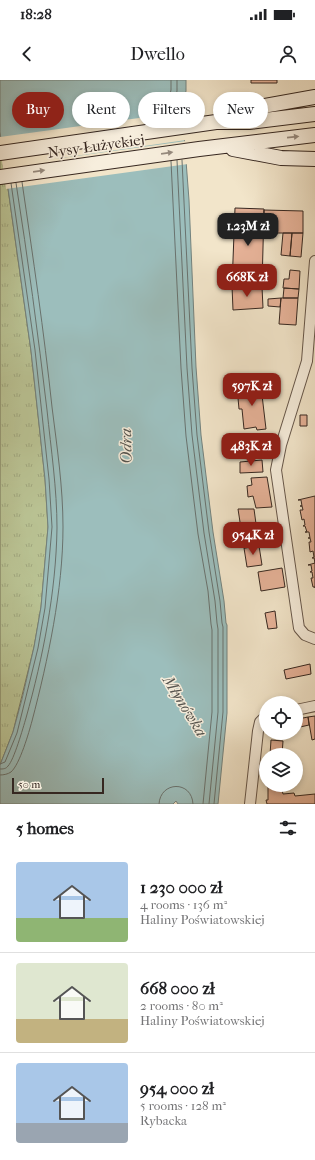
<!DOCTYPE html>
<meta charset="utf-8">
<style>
body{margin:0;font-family:"IM FELL French Canon",serif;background:#f6f6f6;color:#202124;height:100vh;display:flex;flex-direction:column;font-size:15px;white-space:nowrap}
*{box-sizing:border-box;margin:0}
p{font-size:13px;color:#757577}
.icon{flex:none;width:22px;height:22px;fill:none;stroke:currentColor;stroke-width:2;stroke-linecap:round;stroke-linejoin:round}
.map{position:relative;height:724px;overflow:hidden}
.drawer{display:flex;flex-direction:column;background:#fff;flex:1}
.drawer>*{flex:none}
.banner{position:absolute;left:12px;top:12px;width:291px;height:36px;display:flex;gap:8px}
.buttons{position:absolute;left:259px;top:616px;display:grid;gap:8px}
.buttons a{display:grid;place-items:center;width:44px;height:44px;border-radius:50%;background:#fff;box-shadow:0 2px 6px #0003;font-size:20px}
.scale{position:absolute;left:12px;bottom:10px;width:92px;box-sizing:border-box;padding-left:4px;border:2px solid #362720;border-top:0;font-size:11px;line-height:14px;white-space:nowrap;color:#362720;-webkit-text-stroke:3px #f7eedd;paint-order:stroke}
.price{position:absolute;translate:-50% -34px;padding:0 9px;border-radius:8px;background:#8f2418;color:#fff;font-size:13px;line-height:26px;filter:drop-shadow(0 1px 2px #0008)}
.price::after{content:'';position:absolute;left:50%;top:24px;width:12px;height:9px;margin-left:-6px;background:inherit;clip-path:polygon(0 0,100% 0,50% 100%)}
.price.current{background:#222;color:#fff}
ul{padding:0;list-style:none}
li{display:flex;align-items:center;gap:12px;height:100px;padding:0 16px}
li+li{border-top:1px solid #e0e0e0}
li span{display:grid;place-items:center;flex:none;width:112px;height:80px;border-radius:4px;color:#555}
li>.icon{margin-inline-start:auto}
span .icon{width:48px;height:48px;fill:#fffc;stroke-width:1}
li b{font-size:17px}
h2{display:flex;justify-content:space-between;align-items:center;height:48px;padding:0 16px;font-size:17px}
.pill{padding:0 14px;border-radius:18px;background:#fff;box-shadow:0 2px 6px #0003;font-size:14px;line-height:36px}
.pill.current{background:#8f2418;color:#fff}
.status{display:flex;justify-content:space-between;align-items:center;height:28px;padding:0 20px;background:#fff;direction:ltr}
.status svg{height:11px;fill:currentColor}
header{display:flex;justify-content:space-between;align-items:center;height:52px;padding:0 16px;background:#fff;font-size:18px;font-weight:600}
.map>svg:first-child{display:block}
.grass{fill:url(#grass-tufts);stroke:#78765b}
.water{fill:#9cbebc;stroke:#73827e}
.pier{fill:#f2e5ca}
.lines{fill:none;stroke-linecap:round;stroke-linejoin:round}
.shore{stroke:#69726e;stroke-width:1}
.building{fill:#e6b298;stroke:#362720}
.minor-casing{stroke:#65564a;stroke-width:12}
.secondary-casing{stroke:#362720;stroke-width:16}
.minor{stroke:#f7eedd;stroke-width:10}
.secondary{stroke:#f7eedd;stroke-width:14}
.oneway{fill:#968a7e}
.labels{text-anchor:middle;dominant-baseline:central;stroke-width:3;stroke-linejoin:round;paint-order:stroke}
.street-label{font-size:15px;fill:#362720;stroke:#f7eedd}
.water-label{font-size:16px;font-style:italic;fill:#55544f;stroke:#f7eedd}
</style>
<div class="status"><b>18:28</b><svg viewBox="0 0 49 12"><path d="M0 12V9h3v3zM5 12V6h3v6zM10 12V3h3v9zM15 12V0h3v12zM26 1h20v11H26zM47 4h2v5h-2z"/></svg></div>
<header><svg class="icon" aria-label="back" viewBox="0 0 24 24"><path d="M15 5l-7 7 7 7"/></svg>Dwello<svg class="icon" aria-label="person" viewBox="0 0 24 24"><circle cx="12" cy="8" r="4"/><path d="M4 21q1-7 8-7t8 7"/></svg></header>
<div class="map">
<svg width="315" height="724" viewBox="0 0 315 724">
<defs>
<pattern id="grass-tufts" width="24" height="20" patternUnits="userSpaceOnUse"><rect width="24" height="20" fill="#bbc596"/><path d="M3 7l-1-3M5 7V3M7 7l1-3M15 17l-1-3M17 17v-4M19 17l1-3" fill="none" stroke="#a1a981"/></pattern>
</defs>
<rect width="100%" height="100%" fill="#f2e5ca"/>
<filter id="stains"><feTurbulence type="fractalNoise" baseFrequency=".005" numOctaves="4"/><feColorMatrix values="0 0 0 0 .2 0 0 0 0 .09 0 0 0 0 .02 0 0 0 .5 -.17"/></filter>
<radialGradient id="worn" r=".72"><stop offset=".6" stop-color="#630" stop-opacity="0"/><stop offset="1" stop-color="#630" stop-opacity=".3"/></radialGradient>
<!-- grass -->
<path class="grass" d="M0 52 31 271 45 399 48 447 41 527 34 567 13 652 0 685Z"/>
<!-- water -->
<path class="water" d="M0 0H186V11L182 28 189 120 196 287 201 355 213 452 224 521 226 543 227 545V633L218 724H178L176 721 173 724H0V685L13 652 22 619 34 567 41 527 48 447 45 399 31 271 0 52Z"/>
<!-- pier -->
<path class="pier" d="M184 31 186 60 40 81 186 61 188 84 6 109 0 67V57L161 35Z"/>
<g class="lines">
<!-- shore -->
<path class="shore" d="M174 40 173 27 177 11V0
M168 41 167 26 171 10V0
M177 80 187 288 192 355 204 453 215 521 217 543 218 549V632L209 724
M182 80 192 288 197 355 209 452 220 521 222 543 223 547V632L214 724
M171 81 181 288 186 356 198 454 208 511 211 544 212 550V632L203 724
M0 684 5 682 17 653 38 568 45 528 52 447 49 399 35 270 11 103
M0 689C3 689 6 689 8 686 14 680 23 648 26 638 43 577 56 512 57 448 57 409 51 369 47 330 38 254 28 179 16 103
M0 695C4 695 8 694 11 692 20 684 29 652 32 641 48 580 63 510 63 447 63 407 57 367 52 327 44 252 33 177 22 102
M159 724C160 701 192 700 193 724"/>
</g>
<!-- building -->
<path class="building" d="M251 0H277V3H251Z
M235 128 264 129 262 206H232Z
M264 130 303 131V153H275V147L264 146Z
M283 153H292L290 176 281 175Z
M292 153H303L301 177 290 176Z
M290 190 300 191 299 209 283 208 284 199H289Z
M232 206 262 207 263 228 233 230Z
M284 208 299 209 298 218H283Z
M281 218 280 227 268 226V219Z
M281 218H298L296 245 279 244Z
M248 305 249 308 261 307V309H263L264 315H262L266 349 257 350 256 347 244 349 242 329H239L237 307Z
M300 335H307V346H300Z
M262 380 263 392 240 393V382Z
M267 397 272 427 256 428 253 416 248 417 247 406 252 405 251 398Z
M315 416V483L314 478H312L314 477 313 471 310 472 309 462H311L310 458H308H310L309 452H305H307L305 446H303L305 445 304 439 302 440 300 430H303L302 426H300H302L301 420H298Z
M238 429H254L259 466 244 468Z
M259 466 262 485 247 487 244 468Z
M315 483V508V507H313L311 498H313L312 492H310L312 491 311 485H308Z
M282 488 285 507 261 511 258 492Z
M275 531 277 548 268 549 265 533Z
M310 584 311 594 286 599 284 590Z
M315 636V659L312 660 308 637Z
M308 637 309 645 300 647 298 639Z
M271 660 283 661 282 675H270Z
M268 705H280L279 710H282L283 714 294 713 295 716 315 714V724H267L266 720H268Z"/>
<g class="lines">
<defs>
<path id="minor" d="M315 181 307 281 281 365 276 390 299 548 305 555 315 559
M296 630 315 626
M250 724 258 651 260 642 266 636"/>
<path id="secondary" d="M222 39 247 29 315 17
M233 69 281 78 315 79
M0 73 216 42H249L315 34
M0 97 199 69 315 55"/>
</defs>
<!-- minor casing -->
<use href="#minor" class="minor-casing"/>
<!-- secondary casing -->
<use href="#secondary" class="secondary-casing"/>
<!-- minor -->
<use href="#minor" class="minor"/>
<!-- secondary -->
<use href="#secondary" class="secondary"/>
</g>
<!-- one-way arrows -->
<defs><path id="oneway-solid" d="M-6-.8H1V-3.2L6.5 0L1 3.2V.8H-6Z"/></defs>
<g class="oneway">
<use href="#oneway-solid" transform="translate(293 57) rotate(-6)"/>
<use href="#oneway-solid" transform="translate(167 73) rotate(-8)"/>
<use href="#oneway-solid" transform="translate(39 91) rotate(-8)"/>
</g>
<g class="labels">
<!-- street labels -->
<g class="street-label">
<text transform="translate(96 66) rotate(-8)">Nysy Łużyckiej</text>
</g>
<!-- water labels -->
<g class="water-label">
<text transform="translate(126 366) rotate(-91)">Odra</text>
<text transform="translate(185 626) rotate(58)">Młynówka</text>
</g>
</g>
<rect width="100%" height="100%" filter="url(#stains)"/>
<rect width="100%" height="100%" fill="url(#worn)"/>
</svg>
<div class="buttons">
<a><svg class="icon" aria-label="locate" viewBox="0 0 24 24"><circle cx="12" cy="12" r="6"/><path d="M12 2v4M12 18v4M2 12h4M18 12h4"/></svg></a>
<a><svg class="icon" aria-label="layers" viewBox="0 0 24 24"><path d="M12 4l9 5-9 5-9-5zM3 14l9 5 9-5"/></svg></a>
</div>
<div class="scale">50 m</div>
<b class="price current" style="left:248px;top:167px">1.23M zł</b>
<b class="price" style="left:247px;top:218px">668K zł</b>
<b class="price" style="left:252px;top:327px">597K zł</b>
<b class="price" style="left:251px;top:387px">483K zł</b>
<b class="price" style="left:253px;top:476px">954K zł</b>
<div class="banner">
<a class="pill current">Buy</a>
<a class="pill">Rent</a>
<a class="pill">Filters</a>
<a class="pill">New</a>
</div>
</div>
<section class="drawer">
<h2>5 homes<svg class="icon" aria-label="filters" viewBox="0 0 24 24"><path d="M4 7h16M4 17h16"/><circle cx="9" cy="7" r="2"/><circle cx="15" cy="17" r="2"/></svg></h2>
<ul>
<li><span style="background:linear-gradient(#a9c7e8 70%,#8fb573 0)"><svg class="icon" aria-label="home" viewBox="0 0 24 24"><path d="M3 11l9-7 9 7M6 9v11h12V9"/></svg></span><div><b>1 230 000 zł</b><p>4 rooms · 136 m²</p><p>Haliny Poświatowskiej</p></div></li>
<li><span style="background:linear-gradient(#dfe7d0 70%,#c2b280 0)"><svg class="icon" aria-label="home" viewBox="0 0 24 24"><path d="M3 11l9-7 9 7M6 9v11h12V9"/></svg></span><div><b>668 000 zł</b><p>2 rooms · 80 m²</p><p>Haliny Poświatowskiej</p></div></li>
<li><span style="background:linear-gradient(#a9c7e8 75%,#9aa5b1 0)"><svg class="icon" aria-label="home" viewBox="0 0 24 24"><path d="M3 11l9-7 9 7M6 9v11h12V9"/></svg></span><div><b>954 000 zł</b><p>5 rooms · 128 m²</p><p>Rybacka</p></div></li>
</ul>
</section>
